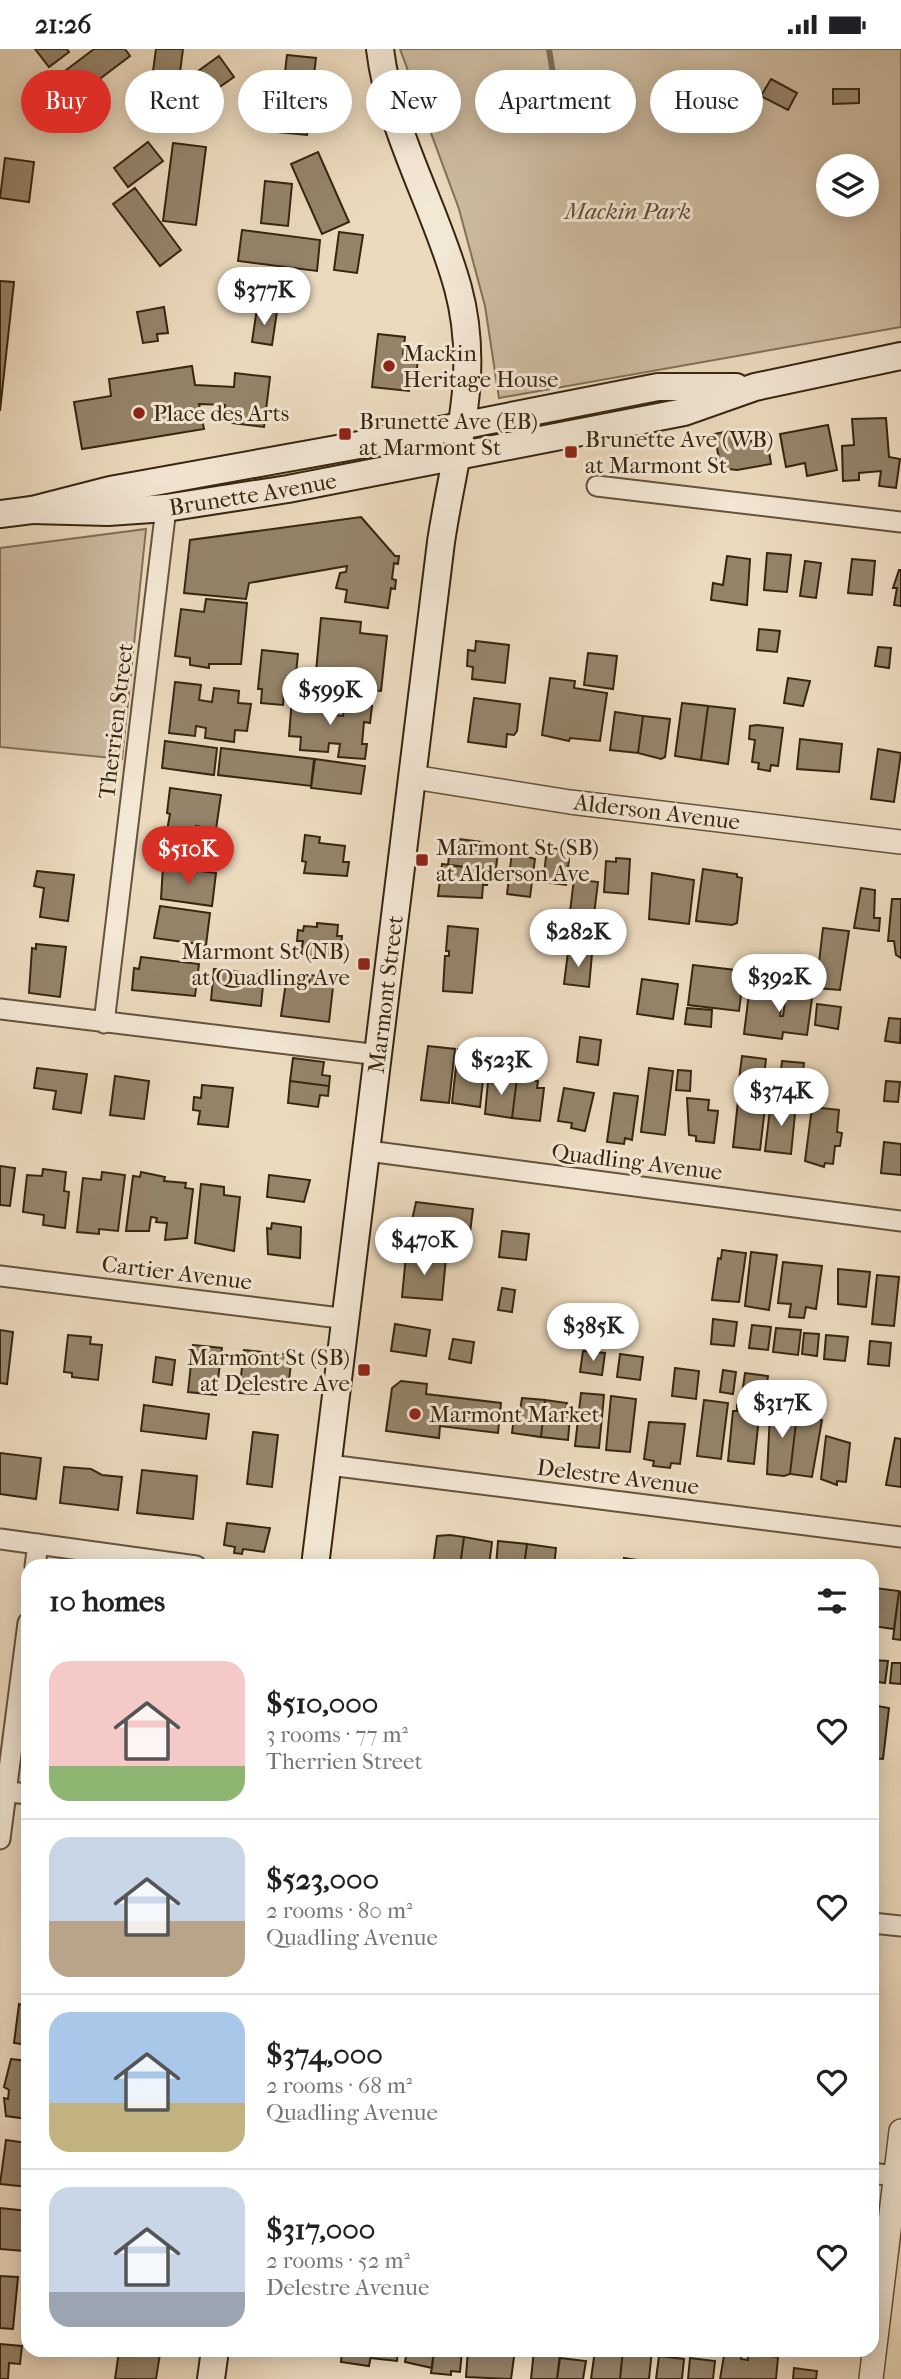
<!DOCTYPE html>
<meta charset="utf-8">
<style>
body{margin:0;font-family:"IM FELL French Canon",serif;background:#f6f6f6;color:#202124;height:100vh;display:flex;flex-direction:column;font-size:26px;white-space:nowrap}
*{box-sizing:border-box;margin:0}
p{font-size:23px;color:#757577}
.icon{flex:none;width:38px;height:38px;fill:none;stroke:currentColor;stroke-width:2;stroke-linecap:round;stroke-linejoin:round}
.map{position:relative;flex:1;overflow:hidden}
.drawer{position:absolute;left:21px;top:1510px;width:858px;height:798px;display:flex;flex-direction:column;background:#fff;border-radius:21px;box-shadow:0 4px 18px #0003}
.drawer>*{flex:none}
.guide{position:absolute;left:21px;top:21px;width:859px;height:63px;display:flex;gap:14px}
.buttons{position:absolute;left:816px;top:105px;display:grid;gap:14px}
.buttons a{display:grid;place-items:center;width:63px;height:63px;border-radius:50%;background:#fff;box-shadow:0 4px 18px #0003;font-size:35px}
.price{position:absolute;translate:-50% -60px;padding:0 16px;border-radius:24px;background:#fff;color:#222;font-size:23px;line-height:46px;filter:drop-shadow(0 2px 4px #0008)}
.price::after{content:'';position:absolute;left:50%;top:42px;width:21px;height:16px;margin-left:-10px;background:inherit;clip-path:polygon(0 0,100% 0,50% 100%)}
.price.current{background:#d93025;color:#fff}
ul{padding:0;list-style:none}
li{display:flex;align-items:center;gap:21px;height:175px;padding:0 28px}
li+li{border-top:2px solid #e0e0e0}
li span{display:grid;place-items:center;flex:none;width:196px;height:140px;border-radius:21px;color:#555}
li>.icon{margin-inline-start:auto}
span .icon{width:84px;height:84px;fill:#fffc;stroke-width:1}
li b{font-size:30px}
h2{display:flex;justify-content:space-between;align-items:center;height:84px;padding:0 28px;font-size:30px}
.chip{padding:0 24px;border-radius:32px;background:#fff;box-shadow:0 4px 18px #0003;font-size:24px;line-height:63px}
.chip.current{background:#d93025;color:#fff}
.status{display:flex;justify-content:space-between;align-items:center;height:49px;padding:0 35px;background:#fff;direction:ltr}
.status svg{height:19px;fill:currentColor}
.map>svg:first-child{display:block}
.green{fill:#cdbba0;stroke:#827058;stroke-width:2;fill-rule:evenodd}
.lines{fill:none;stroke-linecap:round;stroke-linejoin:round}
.stream{stroke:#7e6d54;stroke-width:6}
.building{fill:#95846a;stroke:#37260f;stroke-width:2}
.minor-casing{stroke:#64533b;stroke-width:23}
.tertiary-casing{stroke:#64533b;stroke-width:26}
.secondary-casing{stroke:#37260f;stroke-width:30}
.minor{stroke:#f3e7d5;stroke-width:19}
.tertiary{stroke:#f3e7d5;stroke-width:23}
.secondary{stroke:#f3e7d5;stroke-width:26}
.poi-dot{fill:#8f2418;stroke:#f3e7d5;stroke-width:2.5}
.labels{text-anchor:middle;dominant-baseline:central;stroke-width:6;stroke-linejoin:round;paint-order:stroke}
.park-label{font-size:23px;font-style:italic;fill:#5c4b33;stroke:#f3e7d5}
.poi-label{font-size:23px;fill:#37260f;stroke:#f3e7d5;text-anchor:start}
.street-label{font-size:23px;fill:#37260f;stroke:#f3e7d5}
</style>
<div class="status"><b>21:26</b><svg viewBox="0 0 49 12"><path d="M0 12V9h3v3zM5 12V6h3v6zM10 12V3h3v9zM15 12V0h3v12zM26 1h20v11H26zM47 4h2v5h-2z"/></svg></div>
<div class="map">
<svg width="901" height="2330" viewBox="0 0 901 2330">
<rect width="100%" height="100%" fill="#ecdabe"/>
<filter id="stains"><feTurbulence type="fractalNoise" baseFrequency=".00286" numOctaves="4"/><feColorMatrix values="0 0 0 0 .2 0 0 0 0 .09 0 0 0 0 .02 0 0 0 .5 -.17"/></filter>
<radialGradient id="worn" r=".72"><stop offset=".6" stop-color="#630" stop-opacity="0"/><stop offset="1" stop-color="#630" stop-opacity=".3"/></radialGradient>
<!-- green -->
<path class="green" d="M400 0H901V278L499 349 485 257 459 160ZM828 117H866V156H828Z
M146 480 122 710 0 698V499Z"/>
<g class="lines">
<!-- stream -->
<path class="stream" d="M549 0 557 50"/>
</g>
<!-- building -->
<path class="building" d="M35 0H67L69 3 49 18Z
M94 0H125L130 7 69 53 53 31Z
M156 0H183L174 69 147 66Z
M287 6 316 9 307 86 278 83Z
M219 7 234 28 208 46 194 25Z
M771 30 797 44 788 61 761 47Z
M833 40H859V54L833 55Z
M148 93 163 112 128 138 114 119Z
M173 94 206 98 196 176 163 172Z
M318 103 349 173 322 185 291 115Z
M5 109 34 113 29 153 0 149Z
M265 132 292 135 288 177 261 174Z
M135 139 181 201 160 217 113 155Z
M242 181 320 191 317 222 238 212Z
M339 183 363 186 357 224 334 221Z
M0 232 14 233 0 362Z
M164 258 168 284 157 285 158 292 143 294 137 263Z
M257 259 277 262 272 296 252 293Z
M378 285 405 288 403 305 418 309 416 329H410L409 342 372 338Z
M192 317 195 336 234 338 235 324 270 328 264 378 223 373 225 356 199 355 204 380 82 400 74 353 111 347 109 330Z
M886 369 889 408 900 410 896 439 879 437 881 422 859 424V431L843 432 842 397 854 396 852 370Z
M828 376 837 421 807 427 805 414 786 418 780 385Z
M730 382 733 395 767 389 771 415 737 421 721 419 714 385Z
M361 468 395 507H399L398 515 394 514 392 530 396 531 395 540 391 539 388 559 345 553 347 541 336 539 340 524 346 523 347 517 249 534 246 550 184 544 190 491Z
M767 504 791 506 787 543 764 541Z
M727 507 750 510 747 556 711 551 713 534 723 536Z
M852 510 875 512 872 546 848 544Z
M805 512 821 514 816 549 800 547Z
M899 521H901V557L894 556 897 539H893Z
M206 550 247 554 241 615H209V619L190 616V609L175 607 181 560 204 563Z
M321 569 361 573 360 584 387 587 381 642 362 640 361 651 345 650 346 642 328 641 329 634 315 633Z
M759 580 780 582 777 603 757 601Z
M476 592 509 596 505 634 472 630 473 618 467 617 468 601 475 602Z
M878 598 891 599 889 619 875 617Z
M262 601 298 605 294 643 284 642 283 656 261 654 262 640H258Z
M588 604 617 607 613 640 584 636Z
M550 629 575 632 574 639 607 644 600 692 570 689 569 692 542 686Z
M788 629 810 632 803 657 784 654Z
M175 633 201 636 199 651 212 653 214 639 239 642 238 654 251 655 247 682 235 681 234 693 205 689 206 679 196 677 195 687 169 684Z
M292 649 335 653 334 666 343 667 345 654 372 657 370 674 364 673 362 695H367L365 710 338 708 340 695 329 694 328 703 300 701 301 688 289 687Z
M474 649 520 655 517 682 514 686 507 685 506 698 468 693Z
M682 654 708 657 701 711 675 707Z
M708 657 735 660 728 715 701 711Z
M615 663 643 667 638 704 610 701Z
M643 667 670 670 665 708 661 710 638 704Z
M757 676 783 679 778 717 771 716 770 722 758 720 759 714 752 713 755 691 749 690 750 677Z
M800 690 842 695 839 723 797 720Z
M165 692 217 699 214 726 162 719Z
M221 699 314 710 311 737 218 726Z
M878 700 901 704 894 753 871 750Z
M315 710 365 717 361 745 311 739Z
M170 739 221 746 216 780 195 777 216 780 211 816 162 809 170 765 167 764Z
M305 786 320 788 319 794 345 797 343 813H349L347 827 304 824 306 813 302 812Z
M451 789 499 795 496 819 491 821 448 816Z
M547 799 570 801 566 836 543 833Z
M512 803 535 810 530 848 507 845Z
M616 809 630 810 628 845 604 843 606 812 616 813Z
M442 815 491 821 487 836H483L482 849 438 847Z
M163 817 216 824 212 857 161 850Z
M703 820 737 825V828L742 829 737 874 732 876 696 872Z
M37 822 74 826 68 872 40 868 44 839 34 837Z
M652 824 694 831 689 875 649 870Z
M574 830 598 833 590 898 566 895Z
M861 839 875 841 874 869H880L879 882 854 879Z
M892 850H901V909L896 906 894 892H888Z
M160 857 210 864 206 896 154 889Z
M317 874 338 876 337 887H342L341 899 335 898 334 909 301 905 303 892H297L298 881 303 882 304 877 317 878Z
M448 877 478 880 472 944 443 942 445 907H449V902H446Z
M823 879 849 882 840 941 816 939Z
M36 895 66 898 60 948 29 944 32 899 36 900Z
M568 903 592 905 589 938 564 935Z
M141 908 199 915 195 947 132 941 134 919 139 920Z
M693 916 744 922 739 962 688 956Z
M214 920 264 926 261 957 211 951Z
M310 926 334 929 329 973 281 967 286 933 309 936Z
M642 930 678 935 673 970 637 965Z
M787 938 813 942 807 986 783 983 782 990 744 985 749 944 782 949 780 967H783Z
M817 955 841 958 838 980 815 976Z
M687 959 712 961 711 978 685 975Z
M889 969 901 970 900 994 885 992Z
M580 988 601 991 598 1016 577 1013Z
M428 997 455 1000 449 1054 421 1051Z
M458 1000 486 1003 480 1058 452 1054Z
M742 1007 766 1010 763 1034 739 1031Z
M293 1009 324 1013 322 1026 330 1027 329 1037 290 1032Z
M782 1012 804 1014 801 1040 779 1037Z
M37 1019 87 1025 81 1064 53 1060 56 1042 34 1039Z
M649 1019 673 1022 665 1086 641 1083Z
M678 1021 691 1022 690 1042 676 1041Z
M115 1027 149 1032 144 1070 110 1066Z
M497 1027 517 1029 512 1069 485 1065 488 1033 496 1034Z
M517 1029 538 1032 537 1039H544L540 1072 512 1069Z
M290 1032 329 1037 328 1047 320 1046 318 1058 288 1054Z
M886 1032 900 1033 898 1053 884 1052Z
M202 1036 233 1039 228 1078 198 1075 200 1062 193 1061 194 1048 201 1049Z
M564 1039 594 1044 585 1082 571 1079 572 1074 558 1072Z
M614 1044 638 1047 632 1091 625 1089 624 1095 607 1093Z
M687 1049 709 1051 708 1061 718 1062 714 1094 696 1092V1087L689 1086Z
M751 1049 766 1050 760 1101 733 1098 738 1052 751 1054Z
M771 1052 796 1055 791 1105 765 1102Z
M812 1058 839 1061 837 1083 842 1084 840 1097H835L833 1115 825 1114 824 1118 805 1112Z
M884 1093 901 1095V1126L881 1124Z
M0 1117 15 1119 10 1157 0 1156Z
M43 1120 66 1123 64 1142 69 1143 65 1179 43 1176 44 1166 23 1163 27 1126 42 1127Z
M102 1123 125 1126 118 1182 99 1180V1185L77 1183 83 1129 101 1131Z
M141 1123 165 1128 164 1132 186 1134 185 1139 193 1140 187 1189 165 1191 167 1174 156 1173 157 1169 151 1168 149 1182H126L133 1127 140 1128Z
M269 1126 310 1131 304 1153 267 1148Z
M201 1135 224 1138V1146L240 1148 234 1202 195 1194Z
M416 1153 473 1160 469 1191 462 1190 461 1203 411 1196 413 1180H410Z
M272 1174 301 1178 300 1209 268 1205 267 1179 271 1180Z
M502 1182 529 1185 526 1211 499 1208Z
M722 1201 746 1204 739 1253 712 1251 718 1209 721 1210Z
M751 1203 777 1206 769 1261 745 1257Z
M406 1206 446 1209 442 1251 402 1248Z
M783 1213 822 1217 816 1260 806 1258 804 1269 789 1268 791 1255 778 1254Z
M838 1220 870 1223 866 1258 838 1255Z
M877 1226 899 1228 894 1277 872 1275Z
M502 1239 515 1241 512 1263 498 1261Z
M713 1270 737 1273 734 1297 711 1295Z
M395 1275 430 1281 426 1307 391 1302Z
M752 1276 771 1278 768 1301 749 1299Z
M776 1279 801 1281 798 1306 773 1303Z
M0 1281 13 1283 7 1335 0 1334Z
M804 1284 819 1285 817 1307 802 1305Z
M68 1286 91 1288 90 1295 102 1296 98 1331 72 1328V1324L64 1323Z
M826 1286 848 1288 845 1312 824 1310Z
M453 1290 474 1293 471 1314 449 1310Z
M870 1292 891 1294 889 1317 868 1315Z
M193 1296 222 1299 216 1346 188 1343Z
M244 1301 292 1306 288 1340 260 1337 259 1345 239 1344Z
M583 1302 605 1304 602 1326 580 1323Z
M620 1305 643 1308 640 1331 617 1328Z
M156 1308 175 1311 172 1336 153 1333Z
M675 1319 699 1322 696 1350 672 1347Z
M723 1321 736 1323 733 1345 720 1343Z
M745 1324 768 1327 765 1349 742 1345Z
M401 1332 427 1335 426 1345 501 1354 498 1384 440 1377 439 1389 386 1382 392 1339Z
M581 1344 604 1346 599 1399 575 1397Z
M611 1347 636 1350 630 1403 606 1401Z
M522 1349 545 1351 541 1388 512 1384 515 1361 520 1362Z
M545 1351 567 1354 565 1368H570L568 1391 541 1388Z
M704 1351 728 1354 721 1410 697 1407Z
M779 1355 798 1357 790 1425 784 1427 767 1425 770 1365 778 1366Z
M144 1356 209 1365 206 1390 141 1382Z
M737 1356 760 1359 754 1415 728 1412 733 1362H737Z
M798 1357 816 1359 815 1370 822 1371 812 1428 790 1425Z
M649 1373 685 1375 680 1415 671 1414 670 1419 653 1417 654 1412 644 1410Z
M253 1383 278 1386 272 1438 247 1435Z
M826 1387 850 1394 846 1433 837 1432V1436L821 1430Z
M895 1389 901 1390V1438L886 1436Z
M0 1404 41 1409 36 1450 0 1445Z
M64 1418 91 1420 102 1426 122 1428 118 1461 60 1454Z
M142 1421 197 1427 193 1470 137 1464Z
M227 1474 270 1479 264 1503 243 1500 242 1505 234 1504 235 1498 224 1496Z
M450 1486 464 1488 460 1517H433L437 1487Z
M464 1488 492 1493 489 1517H460Z
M498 1492 527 1495 524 1517H496Z
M527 1495 556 1499 554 1517H524Z
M624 1509 652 1513V1517H624Z
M875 1539 899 1542 894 1580 872 1577Z
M899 1543H901V1591L893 1590Z
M872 1611 888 1612 885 1634 872 1632Z
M892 1614H901V1635L890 1634Z
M872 1656 889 1659 883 1710 872 1709Z
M28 1874V1923H22Z
M19 1955 28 1957V1996L14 1994Z
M11 2010 28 2012V2070L6 2067 4 2049 8 2050 9 2041 4 2038Z
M6 2091 28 2094V2138L0 2135Z
M0 2159 28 2162 24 2202 0 2200Z
M0 2227 18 2228 13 2280 0 2279Z
M0 2295 22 2297 20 2315 9 2314 8 2330H0Z
M342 2301H372L369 2317 341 2313Z
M372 2301H398L397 2312 371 2309Z
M407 2301H434L432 2319 405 2313Z
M434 2301H462L460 2323 451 2322V2326L431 2324Z
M468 2301H515L511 2330 466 2328Z
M534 2301 560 2305 557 2330H531Z
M595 2301H623L620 2330H591Z
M623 2301H652L649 2330H620Z
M725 2301H742L741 2310 748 2311V2304L778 2308 776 2330H720Z
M119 2302 160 2305 156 2330H115Z
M659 2307 684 2310 682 2330H656Z
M560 2309 586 2312 583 2330H557Z
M690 2309 715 2312 713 2330H688Z
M794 2319 817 2322 816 2330H793Z"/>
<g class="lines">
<defs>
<path id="minor" d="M597 437 901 473
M0 960 379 1006
M104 974 166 459
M368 1102 901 1172
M0 1227 348 1270
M329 1416 901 1488
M0 1490 196 1517
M35 1517 38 1495
M0 1742 28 1745
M0 1790 28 1574
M872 1874 901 1877
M872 2124 901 2128"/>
<path id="tertiary" d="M413 728 570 753 901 793
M871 2330 901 2082"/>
<g id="secondary">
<path id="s1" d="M32 461 108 463 166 459 288 440 684 363 755 338 901 307"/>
<path d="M0 465 32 461 110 441 420 385 658 338H736"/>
<path id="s2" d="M315 1517 441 493C454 405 482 327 458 239 436 158 390 84 380 0"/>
<path d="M211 2330 215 2301"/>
</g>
</defs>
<!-- minor casing -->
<use href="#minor" class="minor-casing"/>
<!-- tertiary casing -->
<use href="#tertiary" class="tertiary-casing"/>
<!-- secondary casing -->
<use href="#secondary" class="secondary-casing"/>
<!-- minor -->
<use href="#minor" class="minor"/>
<!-- tertiary -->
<use href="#tertiary" class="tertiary"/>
<!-- secondary -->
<use href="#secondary" class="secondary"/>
</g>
<!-- markers -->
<g class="poi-dot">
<circle cx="389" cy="317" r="7"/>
<circle cx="139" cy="364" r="7"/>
<rect x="338" y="378" width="14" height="14" rx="3.5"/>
<rect x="564" y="396" width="14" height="14" rx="3.5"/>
<rect x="415" y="804" width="14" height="14" rx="3.5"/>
<rect x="357" y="908" width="14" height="14" rx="3.5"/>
<rect x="357" y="1314" width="14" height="14" rx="3.5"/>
<circle cx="415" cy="1365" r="7"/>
</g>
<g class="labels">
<!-- park labels -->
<g class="park-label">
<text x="628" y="162">Mackin Park</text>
</g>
<!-- poi labels -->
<g class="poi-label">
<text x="403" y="304">Mackin<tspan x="403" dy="26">Heritage House</tspan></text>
<text x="153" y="364">Place des Arts</text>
<text x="359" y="372">Brunette Ave (EB)<tspan x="359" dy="26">at Marmont St</tspan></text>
<text x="585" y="390">Brunette Ave (WB)<tspan x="585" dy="26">at Marmont St</tspan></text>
<text x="436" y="798">Marmont St (SB)<tspan x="436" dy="26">at Alderson Ave</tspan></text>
<text x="350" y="902" text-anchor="end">Marmont St (NB)<tspan x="350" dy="26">at Quadling Ave</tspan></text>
<text x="350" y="1308" text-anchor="end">Marmont St (SB)<tspan x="350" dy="26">at Delestre Ave</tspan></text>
<text x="429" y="1365">Marmont Market</text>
</g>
<!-- street labels -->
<g class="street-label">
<text stroke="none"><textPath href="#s1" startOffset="222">Brunette Avenue</textPath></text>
<text transform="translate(116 672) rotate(-83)">Therrien Street</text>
<text transform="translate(657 763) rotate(7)">Alderson Avenue</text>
<text stroke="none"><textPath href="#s2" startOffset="576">Marmont Street</textPath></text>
<text transform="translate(637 1113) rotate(7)">Quadling Avenue</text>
<text transform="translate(177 1224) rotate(7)">Cartier Avenue</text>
<text transform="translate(618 1428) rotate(7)">Delestre Avenue</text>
</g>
</g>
<rect width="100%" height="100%" filter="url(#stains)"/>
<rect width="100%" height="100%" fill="url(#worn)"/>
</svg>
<div class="buttons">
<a><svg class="icon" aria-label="layers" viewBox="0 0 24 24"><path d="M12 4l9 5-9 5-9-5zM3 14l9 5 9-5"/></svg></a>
</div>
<b class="price" style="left:264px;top:278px">$377K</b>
<b class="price" style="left:330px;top:678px">$599K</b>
<b class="price current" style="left:188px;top:837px">$510K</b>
<b class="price" style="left:578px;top:920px">$282K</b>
<b class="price" style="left:779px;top:965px">$392K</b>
<b class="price" style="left:501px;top:1048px">$523K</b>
<b class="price" style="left:781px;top:1079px">$374K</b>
<b class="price" style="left:424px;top:1228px">$470K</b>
<b class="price" style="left:593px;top:1314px">$385K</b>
<b class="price" style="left:782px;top:1391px">$317K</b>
<div class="guide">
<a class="chip current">Buy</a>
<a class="chip">Rent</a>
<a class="chip">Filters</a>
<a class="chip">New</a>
<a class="chip">Apartment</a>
<a class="chip">House</a>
</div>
<section class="drawer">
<h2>10 homes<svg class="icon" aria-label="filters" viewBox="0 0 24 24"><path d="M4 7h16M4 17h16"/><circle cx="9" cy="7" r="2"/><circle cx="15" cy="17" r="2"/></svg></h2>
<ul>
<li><span style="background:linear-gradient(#f6c9c9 75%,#8fb573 0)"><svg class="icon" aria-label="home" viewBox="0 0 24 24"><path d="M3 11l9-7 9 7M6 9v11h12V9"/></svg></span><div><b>$510,000</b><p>3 rooms · 77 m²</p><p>Therrien Street</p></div><svg class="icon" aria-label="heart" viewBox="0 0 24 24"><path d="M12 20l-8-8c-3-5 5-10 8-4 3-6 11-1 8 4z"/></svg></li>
<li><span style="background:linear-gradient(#c9d6e8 60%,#b9a48a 0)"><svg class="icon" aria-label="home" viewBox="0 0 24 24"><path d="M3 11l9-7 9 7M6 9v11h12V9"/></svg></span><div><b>$523,000</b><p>2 rooms · 80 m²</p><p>Quadling Avenue</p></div><svg class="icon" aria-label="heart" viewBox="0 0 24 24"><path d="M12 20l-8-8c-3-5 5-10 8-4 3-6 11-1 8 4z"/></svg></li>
<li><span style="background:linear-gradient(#a9c7e8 65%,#c2b280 0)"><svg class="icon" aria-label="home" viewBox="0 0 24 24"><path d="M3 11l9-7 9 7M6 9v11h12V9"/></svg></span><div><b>$374,000</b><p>2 rooms · 68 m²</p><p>Quadling Avenue</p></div><svg class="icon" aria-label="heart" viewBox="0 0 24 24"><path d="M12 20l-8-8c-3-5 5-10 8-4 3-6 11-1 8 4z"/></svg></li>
<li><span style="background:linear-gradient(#c9d6e8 75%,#9aa5b1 0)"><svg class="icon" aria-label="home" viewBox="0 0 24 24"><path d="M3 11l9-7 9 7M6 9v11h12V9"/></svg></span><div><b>$317,000</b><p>2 rooms · 52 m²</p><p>Delestre Avenue</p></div><svg class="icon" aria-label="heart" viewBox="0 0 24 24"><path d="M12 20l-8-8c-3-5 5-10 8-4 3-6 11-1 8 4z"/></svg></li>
</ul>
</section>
</div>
